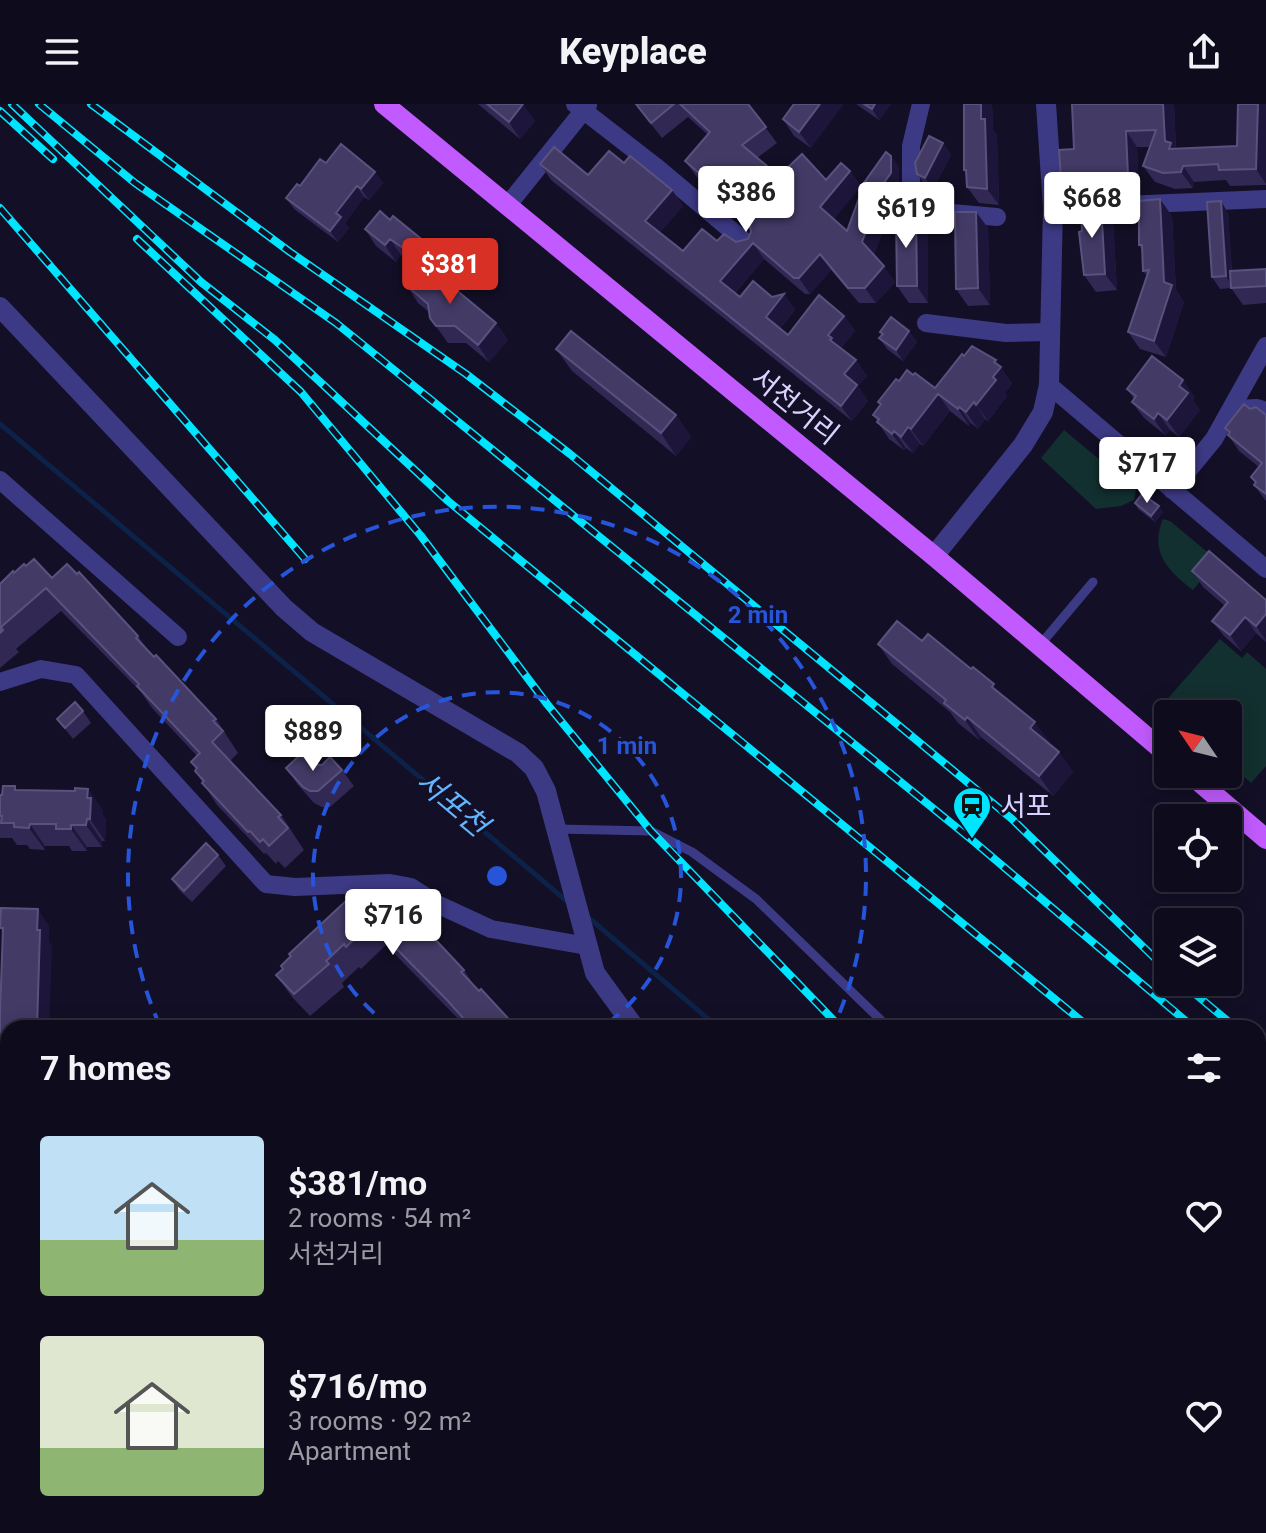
<!DOCTYPE html>
<meta charset="utf-8">
<style>
body{margin:0;font-family:Roboto,"Noto Sans KR",sans-serif;background:#1c1929;color:#f1f3f6;height:100vh;display:flex;flex-direction:column;font-size:30px;white-space:nowrap}
*{box-sizing:border-box;margin:0}
p{font-size:26px;color:#9b9ba3}
.icon{flex:none;width:44px;height:44px;fill:none;stroke:currentColor;stroke-width:2;stroke-linecap:round;stroke-linejoin:round}
.map{position:relative;flex:1;overflow:hidden}
.panel{position:absolute;left:0px;top:916px;width:1266px;height:514px;display:flex;flex-direction:column;background:#0e0b1c;border-radius:24px 24px 0 0;box-shadow:0 4px 20px #0003,0 0 0 2px #2e2b3b}
.panel>*{flex:none}
.needle{width:52px;rotate:305deg}
.buttons{position:absolute;left:1154px;top:596px;display:grid;gap:16px}
.buttons a{display:grid;place-items:center;width:88px;height:88px;border-radius:8px;background:#0e0b1c;box-shadow:0 4px 20px #0003,0 0 0 2px #2e2b3b;font-size:40px}
.price{position:absolute;translate:-50% -68px;padding:0 18px;border-radius:8px;background:#fff;color:#222;font-size:26px;line-height:52px;filter:drop-shadow(0 2px 4px #0008)}
.price::after{content:'';position:absolute;left:50%;top:48px;width:24px;height:18px;margin-left:-12px;background:inherit;clip-path:polygon(0 0,100% 0,50% 100%)}
.price.current{background:#d93025;color:#fff}
ul{padding:0;list-style:none}
li{display:flex;align-items:center;gap:24px;height:200px;padding:0 40px}
li span{display:grid;place-items:center;flex:none;width:224px;height:160px;border-radius:8px;color:#555}
li>.icon{margin-inline-start:auto}
span .icon{width:96px;height:96px;fill:#fffc;stroke-width:1}
li b{font-size:34px}
h2{display:flex;justify-content:space-between;align-items:center;height:96px;padding:0 40px;font-size:34px}
header{display:flex;justify-content:space-between;align-items:center;height:104px;padding:0 40px;background:#0e0b1c;font-size:36px;font-weight:800}
.map>svg:first-child{display:block}
.green{fill:#12302f}
.lines{fill:none;stroke-linecap:round;stroke-linejoin:round}
.stream{stroke:#0c2248;stroke-width:5}
.service{stroke:#3d3a85;stroke-width:9}
.minor{stroke:#3d3a85;stroke-width:18}
.tertiary{stroke:#3d3a85;stroke-width:20}
.primary{stroke:#c25bff;stroke-width:20}
.rail-casing{stroke:#00e5ff;stroke-width:8}
.rail{stroke:#130f26;stroke-width:5;stroke-dasharray:15;stroke-linecap:butt}
.wall{fill:#312854}
.shaded-wall{fill:#1d163a}
.building{fill:#433a66;stroke:#5a527e;stroke-width:2}
.ring{fill:none;stroke:#2655da;stroke-width:4;stroke-dasharray:14 10}
.labels{text-anchor:middle;dominant-baseline:central;stroke-width:6;stroke-linejoin:round;paint-order:stroke}
.street-label{font-size:28px;fill:#d9d4ff;stroke:#130f26}
.poi-label{font-size:28px;fill:#d9d4ff;stroke:#130f26;text-anchor:start}
.water-label{font-size:30px;font-style:italic;fill:#62b6ff;stroke:#130f26}
.centre{fill:#2655da;stroke:#130f26;stroke-width:4}
.ring-label{font-size:24px;text-anchor:middle;font-weight:bold;fill:#2655da;stroke:#130f26;stroke-width:6;stroke-linejoin:round;paint-order:stroke}
</style>
<header><svg class="icon" aria-label="menu" viewBox="0 0 24 24"><path d="M4 6h16M4 12h16M4 18h16"/></svg>Keyplace<svg class="icon" aria-label="share" viewBox="0 0 24 24"><path d="M12 15V3M7 8l5-5 5 5M5 13v7h14v-7"/></svg></header>
<div class="map">
<svg width="1266" height="1429" viewBox="0 0 1266 1429">
<rect width="100%" height="100%" fill="#130f26"/>
<!-- green -->
<path class="green" d="M1064 326 1136 386 1134 396 1121 402 1096 405 1041 354Z
M1163 415 1170 417 1217 456 1193 486C1168 467 1149 448 1163 415Z
M1220 535 1242 554 1247 548 1266 565V662L1251 679 1228 658V610H1174L1163 600Z"/>
<g class="lines">
<!-- stream -->
<path class="stream" d="M0 320 568 798
M589 814 719 924
M1258 1200 1266 1206"/>
<!-- service -->
<path class="service" d="M1040 541 1093 478
M557 725 651 727 692 748 756 795 889 924
M1258 1245 1266 1250
M1147 1422 1148 1429"/>
<!-- minor -->
<path class="minor" d="M575 0 655 62 750 142
M921 0 911 42V78L915 89 940 108 997 113
M507 102 588 1
M1053 104 1266 95
M926 219 1006 229 1050 228
M1049 281 1266 465
M1234 305 1257 304 1266 307
M0 376 178 533
M1172 386 1214 335 1266 242
M0 578 41 565 76 571 266 780 295 783 390 779 411 783 439 801 491 825 587 842
M0 1355 8 1352
M580 1422 614 1429
M78 1429 84 1422
M783 1429 790 1422"/>
<!-- tertiary -->
<path class="tertiary" d="M0 203 284 504 312 528 518 649 534 664 546 687 595 869 635 924
M934 452 1023 341 1043 308 1049 281 1053 104 1046 0
M924 1422 925 1429"/>
<!-- primary -->
<path class="primary" d="M384 0 934 452 1168 651
M1190 670 1266 735"/>
<defs>
<path id="rail" d="M12 0 201 178 275 236 448 397 1090 924
M39 0 135 79 336 219 440 303 972 736 1194 924
M91 0 290 148 466 270 570 350 1012 715 1168 867
M0 7 53 55
M0 104 305 455
M137 135 301 288 421 432 547 600 651 727 841 924
M1181 878 1236 924
M1258 943 1266 950
M1258 979 1266 985
M1258 1044 1266 1050
M1258 1327 1266 1333
M1258 1354 1266 1363
M1258 1388 1266 1403
M1174 1422 1175 1429"/>
</defs>
<!-- rail casing -->
<use href="#rail" class="rail-casing"/>
<!-- rail -->
<use href="#rail" class="rail"/>
</g>
<!-- wall -->
<path class="wall" d="M478 0H522L535 17 520 35Z
M635 0H748L777 39 757 54 779 72 826 76 850 67 861 82 833 115 847 127 863 87 861 83 891 52 899 63V80L884 101 890 108 874 151 895 178 876 199H859L831 166 810 190H805L764 155 735 189 740 193H772L784 190 795 206 780 225 788 231 844 212 855 227 841 244 856 256 867 272 858 282 868 297 852 317 551 76 540 60 588 71 624 59 672 86 683 102 660 128 683 147 717 137 736 138 748 135 751 128 750 124 744 115 696 72 685 57 708 31 688 13 662 34Z
M794 0 811 44 794 32 783 15Z
M856 0H891L879 16Z
M964 0H992L993 26 997 31 999 101 979 99 967 83V70L964 66Z
M1072 0H1174L1176 45 1237 42 1266 0V81L1230 82 1226 76 1194 78 1193 84 1175 85 1155 78 1143 62 1150 43H1137L1139 88 1072 91 1061 75 1074 45Z
M943 39 951 51 933 85 925 81 917 70Z
M326 59 375 68 383 79 369 96 364 93 345 119 349 124 338 138 294 105 286 94Z
M1101 100 1113 116 1117 186 1096 188 1084 171Z
M380 107 448 164 441 173 496 219 508 236 489 258 466 239H448L430 214 429 208 418 199 407 182 421 165 401 151 396 158 376 142 365 125Z
M976 108 988 124 990 201 968 202 956 185Z
M1228 109 1232 167 1266 165V199L1243 201 1231 184 1220 185 1212 173Z
M1172 112 1176 186 1184 198 1166 253 1140 245 1128 228 1147 172 1143 167 1142 146 1139 141Z
M928 127V199H909L897 182Z
M909 227 917 238 903 257 887 245 879 234 882 231 880 228Z
M556 245 676 311 691 333 676 352 572 267Z
M964 252 996 256 1012 280 1005 289 1007 292 988 317 985 315 978 325 971 319 969 322 950 307 923 342 920 340 913 349 906 344 904 346 889 335 873 311 880 301 878 298 899 277 913 271 935 284Z
M1127 285 1195 293 1193 296 1200 306 1179 333 1170 326 1165 331 1144 314 1132 298 1134 295Z
M1250 305 1266 311V397L1254 381 1255 379 1251 373 1259 363 1239 347 1228 331 1229 330 1225 324Z
M1135 399 1163 408 1155 418 1138 405Z
M26 462 52 474 138 532 151 551 216 615 238 649 230 657 281 711 304 746 285 764 278 757 276 760 266 749 264 750 217 701 195 667 196 665 191 658 197 652 152 604 141 588 61 507 16 545 19 548 0 564V480L14 469Z
M1192 467 1266 496V538L1256 529 1241 547 1224 532 1212 517 1225 502 1203 483Z
M922 537 1002 591 1049 637 1048 639 1059 648 1073 668 1053 692 981 633 979 636 958 619 950 608 892 560 878 540Z
M83 607 91 619 73 635 57 615Z
M310 660 342 666 354 682 330 703H322L314 699 298 681 286 664Z
M88 685 103 707V711L106 716 105 737H102V743H87V747H72L69 742H45V746L30 745 27 741H17L12 734H0V691L18 686 75 687Z
M218 751 226 762 192 798 179 786 172 775Z
M352 796 377 808 464 866 477 886 517 924H467L386 841 361 865 359 863 342 879 344 883 310 912 292 893 276 871Z
M49 822V838L52 843 8 924V967H7L0 957V909L3 829 0 824Z
M8 1360V1422H14L8 1427 6 1425 2 1429H0V1366L1 1367Z
M94 1422H162L154 1429H99Z
M167 1422H191L186 1426 185 1424 179 1429H173Z
M229 1422H331L329 1423 331 1426 327 1429H221Z"/>
<!-- shaded-wall -->
<path class="shaded-wall" d="M523 0 535 17 520 35 509 18Z
M820 0H844L811 44 799 28Z
M875 0H891L879 16 872 5Z
M981 0H992L993 26 997 31 999 101 987 85Z
M1163 0H1174L1176 46 1169 45 1165 37Z
M1258 0H1266V80L1256 65Z
M1126 27 1137 43 1139 88 1128 72Z
M943 39 951 51 933 85 925 74Z
M891 52 899 63V80L884 101 890 108 873 154 862 138 874 93Z
M1183 62 1194 78 1193 84 1181 68Z
M850 67 861 82 831 119 820 103Z
M375 68 383 79 369 96 361 85Z
M357 82 364 93 345 119 349 124 338 138 330 127 336 109Z
M672 86 683 102 656 132 645 117Z
M1160 95 1172 112 1176 186 1184 198 1166 253 1154 237 1164 178Z
M1221 97 1228 109 1233 184 1226 172Z
M1101 100 1113 116 1117 186 1105 170Z
M976 108 988 124 990 201 978 184Z
M916 111 928 127V199L917 182Z
M390 135 401 151 396 158 385 141Z
M753 139 764 155 731 193 720 177Z
M436 147 448 164 438 177 426 160Z
M820 150 831 166 810 190 799 174Z
M884 162 895 178 876 199 865 184Z
M784 190 795 206 777 229 766 213Z
M844 212 855 227 840 245 841 251 828 231Z
M496 219 508 236 489 258 478 241Z
M909 227 917 238 903 257 896 246Z
M856 256 867 272 858 282 868 297 852 317 841 302 844 270Z
M996 256 1012 280 1005 289 1007 292 988 317 976 301Z
M1183 276 1195 293 1193 296 1200 306 1179 333 1167 316 1179 282Z
M938 290 950 307 923 342 911 325Z
M974 298 985 315 978 325 966 308Z
M959 303 971 319 969 322 958 305Z
M1158 309 1170 326 1165 331 1154 315Z
M676 311 691 333 676 352 661 329Z
M908 323 920 340 913 349 901 333Z
M894 327 906 344 904 346 892 330Z
M1159 402 1163 408 1155 418 1151 412Z
M1266 510V537L1256 522Z
M1245 513 1256 529 1241 547 1230 531Z
M967 613 981 633 979 636 965 616Z
M1035 618 1049 637 1044 644 1030 624Z
M1059 648 1073 668 1053 692 1039 672Z
M88 685 103 707V711L106 716 105 737 90 715Z
M87 715 102 737V743L86 721Z
M30 720 45 742V746L29 724Z
M71 721 87 743V747L71 725Z
M38 805 49 822V838L52 843 49 924H37Z
M1090 1422H1103L1104 1429H1091Z"/>
<!-- building -->
<path class="building" d="M487 0H523L509 18Z
M636 0H674L651 19Z
M680 0H748L766 23 742 41 779 72 802 50 826 76 841 59 850 67 820 103 847 127 862 86 879 93 862 138 884 162 865 184H848L820 150 799 174H794L753 139 720 177 740 193 753 177 772 193 784 190 766 213 788 231 819 191 844 212 828 231 832 234 830 236 856 256 844 270 857 281 841 302 540 60 554 43 588 71 609 47 624 59 630 52 672 86 645 117 683 147 702 125 717 137 724 130 736 138 748 135 751 128 750 122 744 115 747 111 685 57 710 28Z
M794 0H820L799 28 783 15Z
M864 0H875L872 5Z
M964 0H981V15H985L987 85 967 83 966 66H964Z
M1072 0H1163L1165 37 1171 39 1169 45 1237 42 1238 0H1258L1256 65 1219 66 1218 60 1183 62 1181 68 1163 69 1143 62 1156 26 1126 27 1128 72 1061 75 1059 46 1074 45Z
M929 32 943 39 925 74 917 70 915 59Z
M341 40 375 68 361 85 357 82 336 109 341 113 330 127 286 94 297 80 300 82 320 55 326 59Z
M886 48 891 52V69L875 91 868 88 861 83Z
M1160 95 1164 178 1172 181 1154 237 1128 228 1149 166 1143 167 1142 141H1139V97Z
M1221 97 1226 172 1212 173 1207 98Z
M1101 100 1105 170 1084 171 1079 128 1082 127 1081 101Z
M380 107 390 116 393 112 436 147 426 160 390 135 385 141 365 125Z
M955 108H976L978 184 956 185Z
M896 111H916L917 182H897Z
M425 160 496 219 478 241 455 222H436L430 214 428 200 407 182Z
M1266 165V182L1231 184 1230 167Z
M891 213 909 227 896 246 879 234 883 230 880 228Z
M571 227 676 311 661 329 556 245Z
M972 242 996 256 994 258 1001 263 993 273 996 276 976 301 974 298 966 308 959 303 958 305 938 290 911 325 908 323 901 333 894 327 892 330 877 318 879 315 873 311 881 300 878 298 896 275 899 277 907 266 913 271 915 269 935 284 962 250 964 252Z
M1152 252 1183 276 1179 282 1188 289 1167 316 1158 309 1154 315 1132 298 1136 292 1127 285Z
M1244 300 1250 305 1256 303 1266 311V390L1254 381 1256 378 1251 373 1262 359 1228 331 1230 328 1225 324Z
M1142 390 1159 402 1151 412 1135 399Z
M1209 447 1266 496V510L1256 522 1245 513 1230 531 1212 517 1228 498 1192 467Z
M34 455 52 474 67 460 77 470 79 468 138 532 136 534 154 553 156 551 216 615 213 617 223 627 212 638 281 711 278 713 288 724 269 742 263 735 260 738 250 727 248 728 202 679 204 677 195 667 197 664 191 658 200 649 137 582 139 580 130 571 46 484 1 523 3 526 0 529V480L13 467 14 469 24 460 26 462Z
M897 517 922 537 928 530 971 565 973 563 994 580 992 583 1035 618 1030 624 1059 648 1039 672 967 613 965 616 944 599 946 596 878 540Z
M75 598 83 607 65 624 57 615Z
M301 650 310 660 322 661 330 653 342 666 318 687H310L303 683 286 664Z
M3 682H15V686L75 687V684L88 685 87 694H91L90 715H87L86 721H71V725H56V720H30L29 724 14 723V719H1L2 712H0V691H2Z
M206 739 218 751 184 787 172 775Z
M359 789 377 808 392 794 402 804 404 802 464 866 461 868 479 887 481 885 517 924H469L462 916 464 915 447 896 371 819 346 843 344 840 326 857 329 860 294 890 276 871 283 865 281 862 291 852 289 850 349 794 352 796Z
M1 804 38 805 37 826H40L37 924H8V951L0 950V909L3 824H0Z
M8 1360V1400L0 1407V1366L1 1367Z
M95 1422H132L124 1429H101Z
M229 1422H271L273 1424 268 1429H221Z
M271 1422H305L298 1429H278Z
M952 1422H1090L1091 1429H953Z
M551 1423 556 1429H545Z"/>
<!-- distance rings -->
<g class="ring">
<path d="M393 924A184 184 0 1 1 601 924"/>
<path d="M160 922A369 369 0 1 1 834 922"/>
</g>
<!-- icons -->
<defs>
<symbol id="station-pin" viewBox="-11 -11 22 30"><path d="M0 17L-7.5 6A9.5 9.5 0 1 1 7.5 6Z" fill="#00e5ff" stroke="#130f26"/><path d="M-3-6H3Q5-6 5-4V2Q5 4 3 4L4.5 6H3L1.5 4h-3L-3 6H-4.5L-3 4Q-5 4-5 2V-4Q-5-6-3-6ZM-3.5-4v3h7v-3ZM-3.5 1v1.5H-2V1ZM2 1v1.5H3.5V1Z" fill="#111"/></symbol>
</defs>
<g fill-rule="evenodd">
<use href="#station-pin" x="950" y="680" width="44" height="60"/>
</g>
<g class="labels">
<!-- street labels -->
<g class="street-label">
<text transform="translate(795 302) rotate(39)">서천거리</text>
</g>
<!-- poi labels -->
<g class="poi-label">
<text x="1000" y="702">서포</text>
</g>
<!-- water labels -->
<g class="water-label">
<text transform="translate(452 699) rotate(40)">서포천</text>
</g>
</g>
<circle cx="497" cy="772" r="12" class="centre"/>
<g class="ring-label">
<text x="758" y="519">2 min</text>
<text x="627" y="650">1 min</text>
</g>
</svg>
<div class="buttons">
<a><svg class="needle" viewBox="-14 -14 28 28"><path d="M0-13l5 13h-10z" fill="#e53935"/><path d="M0 13l5-13h-10z" fill="#9b9ba3"/></svg></a>
<a><svg class="icon" aria-label="locate" viewBox="0 0 24 24"><circle cx="12" cy="12" r="6"/><path d="M12 2v4M12 18v4M2 12h4M18 12h4"/></svg></a>
<a><svg class="icon" aria-label="layers" viewBox="0 0 24 24"><path d="M12 4l9 5-9 5-9-5zM3 14l9 5 9-5"/></svg></a>
</div>
<b class="price" style="left:746px;top:130px">$386</b>
<b class="price" style="left:1092px;top:136px">$668</b>
<b class="price" style="left:906px;top:146px">$619</b>
<b class="price current" style="left:450px;top:202px">$381</b>
<b class="price" style="left:1147px;top:401px">$717</b>
<b class="price" style="left:313px;top:669px">$889</b>
<b class="price" style="left:393px;top:853px">$716</b>
<section class="panel">
<h2>7 homes<svg class="icon" aria-label="filters" viewBox="0 0 24 24"><path d="M4 7h16M4 17h16"/><circle cx="9" cy="7" r="2"/><circle cx="15" cy="17" r="2"/></svg></h2>
<ul>
<li><span style="background:linear-gradient(#bfe0f5 65%,#8fb573 0)"><svg class="icon" aria-label="home" viewBox="0 0 24 24"><path d="M3 11l9-7 9 7M6 9v11h12V9"/></svg></span><div><b>$381/mo</b><p>2 rooms · 54 m²</p><p>서천거리</p></div><svg class="icon" aria-label="heart" viewBox="0 0 24 24"><path d="M12 20l-8-8c-3-5 5-10 8-4 3-6 11-1 8 4z"/></svg></li>
<li><span style="background:linear-gradient(#dfe7d0 70%,#8fb573 0)"><svg class="icon" aria-label="home" viewBox="0 0 24 24"><path d="M3 11l9-7 9 7M6 9v11h12V9"/></svg></span><div><b>$716/mo</b><p>3 rooms · 92 m²</p><p>Apartment</p></div><svg class="icon" aria-label="heart" viewBox="0 0 24 24"><path d="M12 20l-8-8c-3-5 5-10 8-4 3-6 11-1 8 4z"/></svg></li>
</ul>
</section>
</div>
